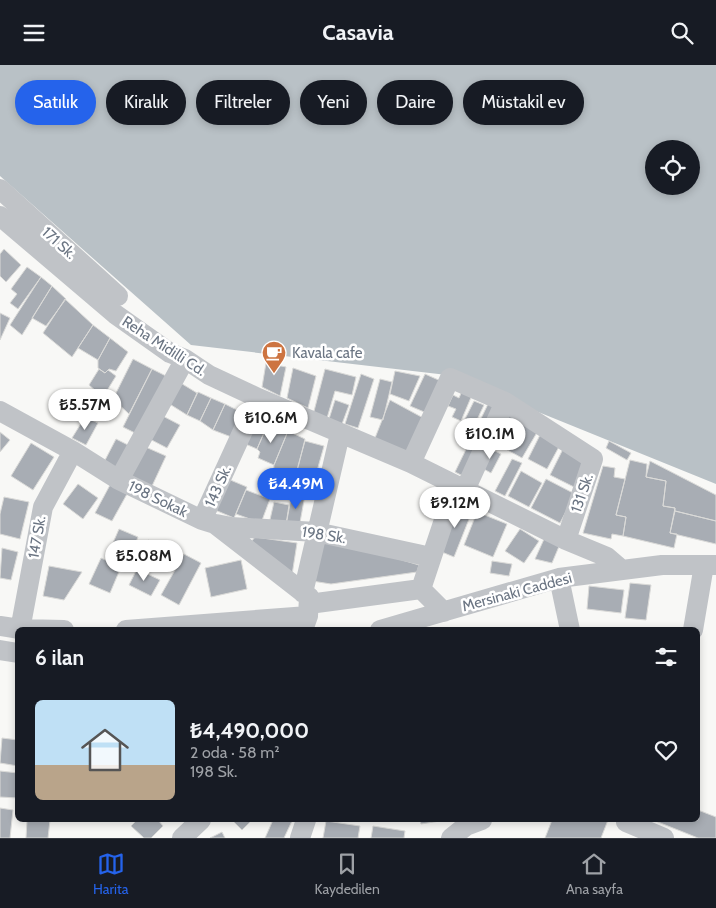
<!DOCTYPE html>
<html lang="tr">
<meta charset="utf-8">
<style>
body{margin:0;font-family:Cabin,sans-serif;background:#20242c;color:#f1f3f6;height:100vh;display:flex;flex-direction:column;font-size:19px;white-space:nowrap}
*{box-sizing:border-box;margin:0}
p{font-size:16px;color:#9ea1a6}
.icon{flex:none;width:28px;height:28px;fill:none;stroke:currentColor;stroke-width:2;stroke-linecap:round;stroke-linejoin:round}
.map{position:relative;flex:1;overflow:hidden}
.panel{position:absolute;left:15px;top:562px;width:685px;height:195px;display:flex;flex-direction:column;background:#171b24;border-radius:8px;box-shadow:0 2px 8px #0003}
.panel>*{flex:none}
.banner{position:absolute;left:15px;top:15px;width:686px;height:45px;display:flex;gap:10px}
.controls{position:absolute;left:645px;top:75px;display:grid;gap:10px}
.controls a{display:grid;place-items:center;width:55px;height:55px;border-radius:50%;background:#171b24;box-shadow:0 2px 8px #0003;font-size:25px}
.price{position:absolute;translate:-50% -42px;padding:0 11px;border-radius:18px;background:#fff;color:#222;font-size:16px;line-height:32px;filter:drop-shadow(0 1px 2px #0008)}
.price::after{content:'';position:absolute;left:50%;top:30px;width:15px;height:11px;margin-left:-8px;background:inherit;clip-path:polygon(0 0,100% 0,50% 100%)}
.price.active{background:#2563eb;color:#fff}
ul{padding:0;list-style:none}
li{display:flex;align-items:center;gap:15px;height:125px;padding:0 20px}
li span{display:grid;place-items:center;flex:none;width:140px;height:100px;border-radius:8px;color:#555}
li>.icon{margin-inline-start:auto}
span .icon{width:60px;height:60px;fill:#fffc;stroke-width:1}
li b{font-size:21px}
h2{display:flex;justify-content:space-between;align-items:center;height:60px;padding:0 20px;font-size:21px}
.chip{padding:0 18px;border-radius:22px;background:#171b24;box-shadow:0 2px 8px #0003;font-size:18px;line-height:45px}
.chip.active{background:#2563eb;color:#fff}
header{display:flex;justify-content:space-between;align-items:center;height:65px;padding:0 20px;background:#171b24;font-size:22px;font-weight:700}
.tabs{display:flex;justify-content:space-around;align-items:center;height:70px;border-top:1px solid #363941;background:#171b24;font-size:14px;color:#9ea1a6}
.tabs a{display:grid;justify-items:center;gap:2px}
.tabs .active{color:#2563eb}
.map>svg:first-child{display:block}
.water{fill:#b9c1c6;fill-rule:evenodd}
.building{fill:#a8adb4;stroke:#dadad8}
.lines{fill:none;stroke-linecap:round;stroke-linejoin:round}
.minor{stroke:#c0c3c7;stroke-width:20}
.labels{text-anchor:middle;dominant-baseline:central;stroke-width:5;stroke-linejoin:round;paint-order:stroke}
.street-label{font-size:15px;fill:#6b7583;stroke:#fff}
.poi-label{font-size:15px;fill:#6b7583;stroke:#fff;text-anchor:start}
</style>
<header><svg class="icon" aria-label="menu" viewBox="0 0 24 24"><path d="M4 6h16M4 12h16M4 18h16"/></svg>Casavia<svg class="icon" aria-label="search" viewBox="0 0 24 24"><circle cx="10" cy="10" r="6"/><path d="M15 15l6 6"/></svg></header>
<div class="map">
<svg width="716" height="773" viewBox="0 0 716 773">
<rect width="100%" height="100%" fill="#f8f8f6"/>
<!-- water -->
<path class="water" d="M0 0H716V419L447 310 191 280 0 111ZM654 84H691V121H654Z"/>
<!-- building -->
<path class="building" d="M4 184 21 200 6 217 0 211V189Z
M27 202 41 212 18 244 10 238 17 229 11 224Z
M41 212 52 221 22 270 10 260Z
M52 221 66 234 46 261 32 253Z
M65 234 93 260 72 292 43 268Z
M0 248 10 253 0 275Z
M93 260 110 273 98 295 78 283Z
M110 273 128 287 116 306 109 304 105 308 98 303V295Z
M133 294 152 304 129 349 113 334Z
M266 298 286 302 280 331 262 322Z
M293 303 316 311 308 343 287 333Z
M99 304 105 308 108 305 116 311 103 332 89 320Z
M152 304 166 311 137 369 123 362Z
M325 304 356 312 352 330 335 326 327 353 313 350Z
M395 306 420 311 409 336 390 329Z
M361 309 374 314 358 363 345 359Z
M425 309 443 317 429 349 410 341Z
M380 314 392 317 383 355 370 352Z
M179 317 197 328 187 350 168 338Z
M462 326 472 330 461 356 452 352 456 344 448 341 453 330 459 333Z
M198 327 211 333 200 356 187 350Z
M211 333 225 339 213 365 200 356Z
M335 335 349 340 342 359 329 354Z
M390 335 427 355 409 391 375 373Z
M474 336 484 340 474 361 464 356Z
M489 337 501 343 467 413 455 407Z
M225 339 243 348 234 373 213 365Z
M507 347 539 364 522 393 491 376Z
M157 348 180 360 167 383 144 371Z
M85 352 98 358 86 380 72 373Z
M253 355 267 361 257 384 243 378Z
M267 361 288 366 274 400 258 393 260 387 257 384Z
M288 366 305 374 293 423 273 420 274 400Z
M0 367 10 375 0 387Z
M541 368 561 378 547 404 528 394Z
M116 374 130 381 116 408 102 401Z
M305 376 324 381 315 413 296 408Z
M609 376 631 388 627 395 606 383Z
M31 378 54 392 33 425 11 411Z
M141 380 166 391 152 421 127 410Z
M564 382 590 395 576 423 550 410Z
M489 383 501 389 491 408 480 402Z
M512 394 522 398 505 431 495 426Z
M630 395 647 399 646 412 666 416 663 441 675 443 670 468 677 469 674 483 623 471 626 452 616 450Z
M650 396 716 430V456L675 446V443L663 441 666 416 646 412Z
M603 401 615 403 614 412 625 414 616 450 626 452 623 471 612 469 611 474 583 468Z
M521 406 542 418 529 442 508 431Z
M228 414 247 422 234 453 215 445Z
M546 414 575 429 560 458 531 443Z
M78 419 98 433 83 454 63 439Z
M110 420 127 429 112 456 95 448Z
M246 425 270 434 261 458 236 449Z
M292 428 305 430 299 463 286 460Z
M4 432 29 437 20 474 0 469V449Z
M274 437 289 440 286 460 269 459Z
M456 437 473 444 454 492 437 485Z
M675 446 716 456V479L670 468Z
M477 447 507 459 493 492 464 480Z
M119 464 138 472 129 495 109 487Z
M520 464 539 476 524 498 505 486Z
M320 471 419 500 417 507 331 519 312 516Z
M255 472 297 478 292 510 251 477Z
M545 472 560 479 552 498 535 494Z
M148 475 172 486 163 506 139 496Z
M2 483 18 487 11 515 0 513Z
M184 489 201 498 179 540 161 530Z
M101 493 121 502 110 528 89 519Z
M241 495 247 524 211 532 205 503Z
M492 496 512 499 509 511 490 508Z
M49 501 82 507 64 535 43 531Z
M137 504 160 515 151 531 129 520Z
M630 518 651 520 646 555 625 553Z
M589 521 624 525 621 548 587 544Z
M2 673 18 675V701L0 698Z
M0 706 18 708V733L0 732Z
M0 743 13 745 10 773H0Z
M698 745 716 752V773H698L653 755H698Z
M27 755H50L48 773H26Z
M137 755H158L163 761 151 773H144L131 761Z
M232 755H252L242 765Z
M273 755 292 756 284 773H265Z
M420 755H440V756L421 759Z
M552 755H608L601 773H545Z
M326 756 360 761 358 773H323Z
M373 761 405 766 404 773H371Z
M222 767 225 773H210Z"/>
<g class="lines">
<!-- minor -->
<path class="minor" d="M0 124 118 231
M0 151 115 249 170 288 185 294 209 310 258 333 411 398 566 475 607 492 621 504
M0 346 73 386 119 415 202 455 215 459 309 532 308 551 303 565
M411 398 450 313 505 337 593 394 566 475
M119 415 185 294
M465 425 505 337
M202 455 258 333
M216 459 231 462 316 467 431 492
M559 513 570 565
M303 528 340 369
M309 539 421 524
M444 547 421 524 455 422
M0 561 20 564 64 565
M20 565 43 442 73 386
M126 565 308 551
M380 565 559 513 662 500H716
M693 565 704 500
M0 585 18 588
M626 757 664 773
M182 773 201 755
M300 773 306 755
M451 773 466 761 482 755"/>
</g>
<!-- icons -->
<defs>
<symbol id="cafe-pin" viewBox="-11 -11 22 30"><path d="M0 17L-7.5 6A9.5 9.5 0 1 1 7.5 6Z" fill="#cd7441" stroke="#fff"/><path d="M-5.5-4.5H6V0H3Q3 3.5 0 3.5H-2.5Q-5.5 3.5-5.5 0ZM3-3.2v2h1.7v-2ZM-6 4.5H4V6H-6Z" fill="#fff"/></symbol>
</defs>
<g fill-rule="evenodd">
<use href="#cafe-pin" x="260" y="274" width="28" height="38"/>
</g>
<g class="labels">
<!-- street labels -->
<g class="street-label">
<text transform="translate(59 178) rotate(42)">171 Sk.</text>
<text transform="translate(164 281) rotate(33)">Reha Midilli Cd.</text>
<text transform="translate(218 421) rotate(-66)">143 Sk.</text>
<text transform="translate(582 428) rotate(-71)">131 Sk.</text>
<text transform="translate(158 434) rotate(26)">198 Sokak</text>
<text transform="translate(324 470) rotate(9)">198 Sk.</text>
<text transform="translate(37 472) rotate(-80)">147 Sk.</text>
<text transform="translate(517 527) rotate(-15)">Mersinaki Caddesi</text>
</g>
<!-- poi labels -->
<g class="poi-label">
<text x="292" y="288">Kavala cafe</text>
</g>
</g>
</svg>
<div class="controls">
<a><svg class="icon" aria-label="locate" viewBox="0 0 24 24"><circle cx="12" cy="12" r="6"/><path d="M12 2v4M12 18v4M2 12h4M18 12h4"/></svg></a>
</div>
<b class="price" style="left:85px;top:366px">₺5.57M</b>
<b class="price" style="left:271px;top:379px">₺10.6M</b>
<b class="price" style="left:490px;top:395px">₺10.1M</b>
<b class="price active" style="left:296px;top:445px">₺4.49M</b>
<b class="price" style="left:455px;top:464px">₺9.12M</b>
<b class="price" style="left:144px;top:517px">₺5.08M</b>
<div class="banner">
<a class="chip active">Satılık</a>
<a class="chip">Kiralık</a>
<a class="chip">Filtreler</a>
<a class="chip">Yeni</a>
<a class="chip">Daire</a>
<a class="chip">Müstakil ev</a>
</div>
<section class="panel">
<h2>6 ilan<svg class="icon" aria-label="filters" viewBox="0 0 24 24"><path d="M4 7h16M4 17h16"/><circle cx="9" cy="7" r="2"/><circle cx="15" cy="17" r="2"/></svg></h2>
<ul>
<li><span style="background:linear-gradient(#bfe0f5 65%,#b9a48a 0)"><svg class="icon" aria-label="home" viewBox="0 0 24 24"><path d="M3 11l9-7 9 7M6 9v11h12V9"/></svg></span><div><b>₺4,490,000</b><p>2 oda · 58 m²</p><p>198 Sk.</p></div><svg class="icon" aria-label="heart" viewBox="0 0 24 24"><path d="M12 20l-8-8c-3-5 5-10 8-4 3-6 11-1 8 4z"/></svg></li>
</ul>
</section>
</div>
<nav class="tabs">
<a class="active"><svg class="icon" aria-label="map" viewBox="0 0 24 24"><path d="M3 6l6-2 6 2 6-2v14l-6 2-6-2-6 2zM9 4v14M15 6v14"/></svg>Harita</a>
<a><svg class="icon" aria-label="saved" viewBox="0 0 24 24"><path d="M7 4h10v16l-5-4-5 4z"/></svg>Kaydedilen</a>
<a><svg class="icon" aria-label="home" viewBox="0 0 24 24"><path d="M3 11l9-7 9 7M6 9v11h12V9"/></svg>Ana sayfa</a>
</nav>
